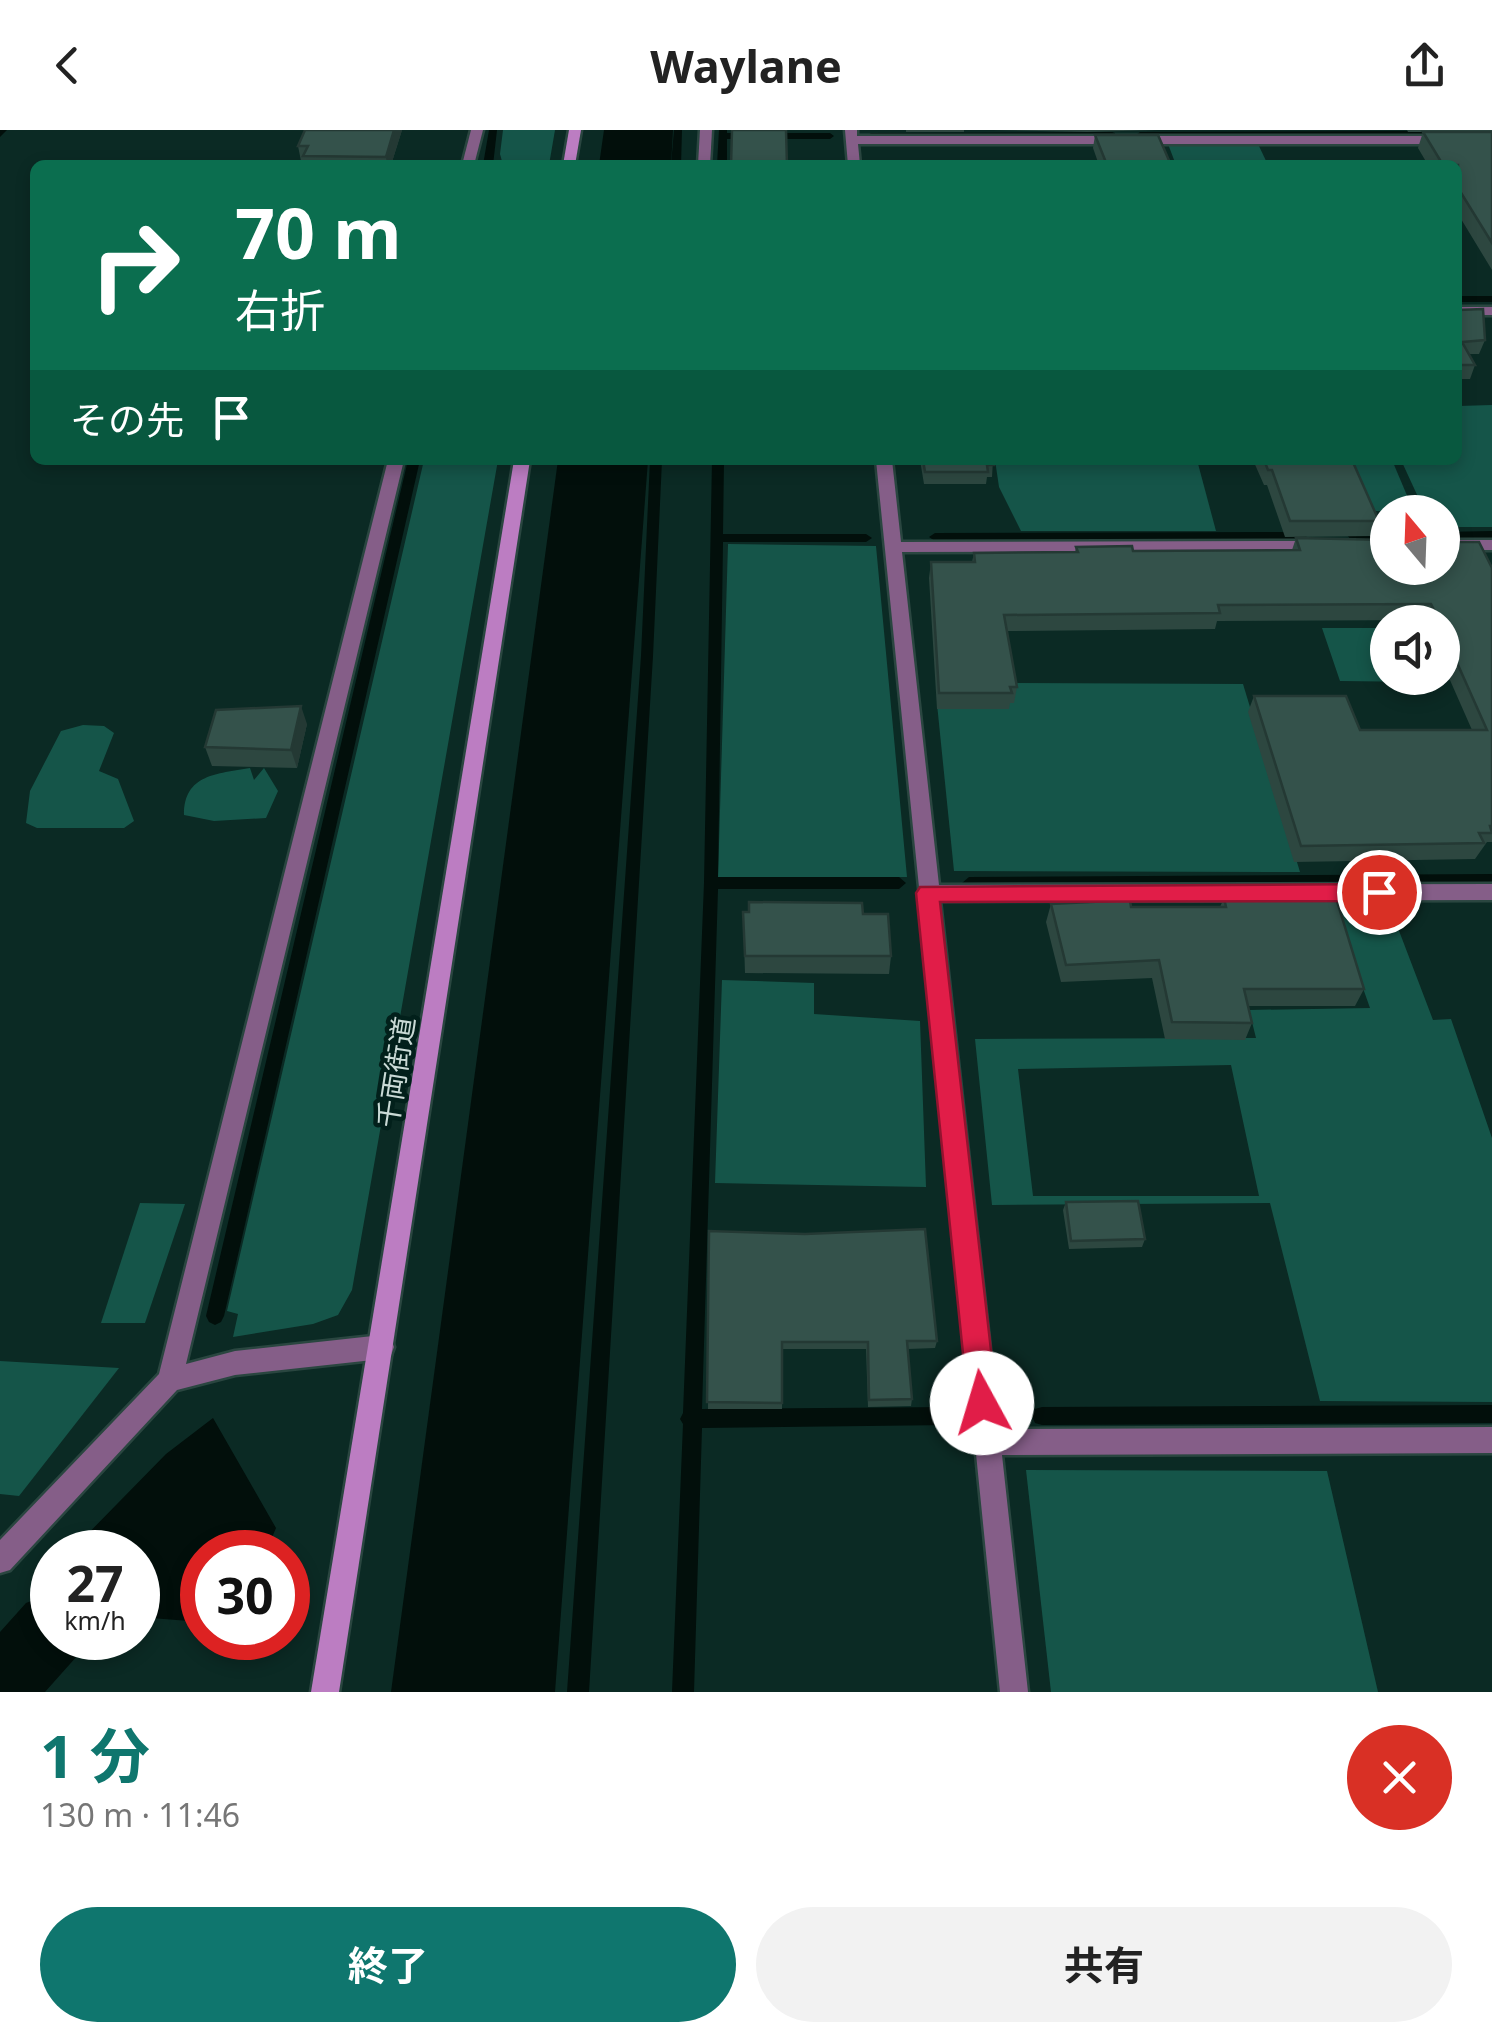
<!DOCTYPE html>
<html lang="ja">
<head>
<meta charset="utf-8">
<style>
	:root { --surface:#fff; --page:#f2f2f2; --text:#222; --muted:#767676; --accent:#0f766e }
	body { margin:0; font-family:"Noto Sans","Noto Sans JP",sans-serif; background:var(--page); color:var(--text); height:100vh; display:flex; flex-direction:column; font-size:38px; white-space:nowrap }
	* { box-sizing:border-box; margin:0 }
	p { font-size:32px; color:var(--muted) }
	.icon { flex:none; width:55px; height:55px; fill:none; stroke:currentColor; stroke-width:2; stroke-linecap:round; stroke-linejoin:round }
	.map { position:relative; height:1562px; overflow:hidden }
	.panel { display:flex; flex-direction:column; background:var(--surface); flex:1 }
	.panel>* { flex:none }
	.top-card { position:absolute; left:30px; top:30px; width:1432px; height:305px; border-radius:15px; box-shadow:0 5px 15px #0003; background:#0b6e4f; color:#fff; overflow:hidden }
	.needle { width:65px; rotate:341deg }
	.buttons { position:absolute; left:1370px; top:365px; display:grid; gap:20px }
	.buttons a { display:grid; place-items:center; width:90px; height:90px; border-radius:50%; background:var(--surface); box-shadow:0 5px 15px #0003; font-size:50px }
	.speed { position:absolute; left:30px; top:1400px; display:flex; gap:20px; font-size:50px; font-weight:700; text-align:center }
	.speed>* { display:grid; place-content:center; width:130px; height:130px; border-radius:50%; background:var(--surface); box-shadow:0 5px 15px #0003; line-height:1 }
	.speed small { font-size:25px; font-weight:400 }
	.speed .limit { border:15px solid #d22; background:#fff; color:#111 }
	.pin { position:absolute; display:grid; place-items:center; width:85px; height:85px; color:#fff; margin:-42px; border:5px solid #fff; border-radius:50%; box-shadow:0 2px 10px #0007 }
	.me { position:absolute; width:110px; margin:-55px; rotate:354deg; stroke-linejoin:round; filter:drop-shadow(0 0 8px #0008) }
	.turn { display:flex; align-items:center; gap:35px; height:210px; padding:0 40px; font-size:45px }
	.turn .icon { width:130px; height:130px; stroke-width:2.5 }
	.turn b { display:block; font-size:70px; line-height:85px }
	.then { display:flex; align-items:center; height:95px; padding:0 40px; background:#0003; gap:20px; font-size:38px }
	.round { display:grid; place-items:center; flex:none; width:105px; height:105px; border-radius:52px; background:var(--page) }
	.headline { display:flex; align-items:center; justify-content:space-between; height:170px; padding:0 40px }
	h1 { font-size:60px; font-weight:700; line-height:75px; color:var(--accent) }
	.action { display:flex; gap:20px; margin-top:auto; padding:20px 40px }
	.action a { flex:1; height:115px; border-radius:60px; background:var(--accent); color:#fff; font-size:40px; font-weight:700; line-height:115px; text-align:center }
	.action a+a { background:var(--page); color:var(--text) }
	header { display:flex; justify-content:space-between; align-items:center; height:130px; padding:0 40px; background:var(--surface); font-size:45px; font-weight:700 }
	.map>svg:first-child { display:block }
	.green { fill:#155549; fill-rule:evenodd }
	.water { fill:#020f0b }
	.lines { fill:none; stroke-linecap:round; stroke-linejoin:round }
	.stream { fill:#020f0b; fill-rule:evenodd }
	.canal { fill:#020f0b; fill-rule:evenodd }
	.lane-casing { stroke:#2a4640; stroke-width:5 }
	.street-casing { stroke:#2a4640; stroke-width:5 }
	.secondary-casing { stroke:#2a4640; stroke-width:5 }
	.lane { fill:#855e88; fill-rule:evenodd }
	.street { fill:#855e88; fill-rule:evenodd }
	.secondary { fill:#bc7dc2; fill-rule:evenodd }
	.wall { fill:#2d4740 }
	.shaded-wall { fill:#243934 }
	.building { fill:#34524b; stroke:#243934; stroke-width:2.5 }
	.route { fill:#e11d48; stroke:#92132f; stroke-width:2.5 }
	.labels { text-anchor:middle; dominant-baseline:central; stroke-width:9; stroke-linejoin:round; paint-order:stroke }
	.street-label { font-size:28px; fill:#cadad6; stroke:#02201b }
</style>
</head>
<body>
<header><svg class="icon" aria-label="back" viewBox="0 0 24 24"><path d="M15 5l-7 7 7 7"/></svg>Waylane<svg class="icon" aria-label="share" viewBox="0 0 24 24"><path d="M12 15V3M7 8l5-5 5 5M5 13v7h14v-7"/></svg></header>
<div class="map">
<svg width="1492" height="1562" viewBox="0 0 1492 1562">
	<rect width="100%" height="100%" fill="#0b2a24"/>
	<!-- green -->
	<g class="green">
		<polygon points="503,0 555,0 549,35 503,35 500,24"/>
		<polygon points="1168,14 1258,14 1268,35 1176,35"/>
		<polygon points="1492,275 1492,397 1443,397 1442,382 1425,382 1401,330 1458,330 1458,276"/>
		<polygon points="424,330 498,330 352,1160 338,1185 313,1194 233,1207 238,1184 227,1181"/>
		<polygon points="995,330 1197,330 1216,401 1021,401 999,357"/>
		<polygon points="1352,330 1392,330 1414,382 1374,381"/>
		<polygon points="728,414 876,416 907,747 718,747"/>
		<polygon points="1322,498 1387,498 1388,548 1424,548 1425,552 1340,551"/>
		<polygon points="1007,553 1243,554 1300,742 954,741 937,574"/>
		<polygon points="83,595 104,596 114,603 99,641 118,649 134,691 124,698 37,698 26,693 30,661 61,601"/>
		<path d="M 250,638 L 254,650 L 264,638 L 278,661 L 266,688 L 214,691 L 184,685 C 184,644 217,644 250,638 Z"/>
		<path d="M 1334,776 L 1384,777 L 1393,785 L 1433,890 L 1451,889 L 1492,1008 L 1492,1272 L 1320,1271 L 1270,1073 L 992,1075 L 975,909 L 1256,908 L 1249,880 L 1370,878 ZM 1231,935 L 1259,1066 L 1033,1066 L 1018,939 Z"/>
		<polygon points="722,850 814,853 814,884 920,891 926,1057 715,1053"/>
		<polygon points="140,1073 185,1074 145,1193 101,1193"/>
		<polygon points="0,1231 119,1238 19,1366 0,1364"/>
		<polygon points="1026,1340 1327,1341 1378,1562 1051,1562"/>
	</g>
	<!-- water -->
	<g class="water">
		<polygon points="604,0 673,0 671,35 599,35"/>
		<polygon points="558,330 648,330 555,1562 391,1562"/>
		<polygon points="213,1288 276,1398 266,1422 202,1422 202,1492 138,1487 138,1422 70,1422 166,1324"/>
	</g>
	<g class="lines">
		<!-- stream -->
		<g class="stream">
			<polygon points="0,0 7,0 0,7"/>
			<polygon points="489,0 497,0 493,35 483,35"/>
			<polygon points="674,0 682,0 681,35 671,35"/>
			<polygon points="719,0 727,0 727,3 830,3 834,6 830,9 727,9 727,35 717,35"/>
			<polygon points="1442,1 1446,4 1445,6 1140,8 1136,5 1140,2"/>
			<polygon points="1112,2 1115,3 1115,7 871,9 867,6 871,3"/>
			<rect x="1458" y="166" width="34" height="6"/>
			<polygon points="408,330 420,330 224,1186 221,1192 215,1195 209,1192 206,1186"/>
			<polygon points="650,330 662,330 653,526 589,1562 567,1562 641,526"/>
			<polygon points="712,330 724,330 723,404 866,404 872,408 866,412 723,412 718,747 899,747 906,753 899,759 718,759 702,1279 950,1277 957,1279 960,1286 957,1293 950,1295 702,1298 694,1562 672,1562 683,1294 680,1289 683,1283 704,753"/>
			<polygon points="1492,401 1492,409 1442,410 1442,402"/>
			<polygon points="1301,402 1307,406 1305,409 935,411 929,407 935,403"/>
			<polygon points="1354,402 1388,402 1388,410 1350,409 1348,406"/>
			<polygon points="1492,744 1492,756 969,759 962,753 969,747"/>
			<polygon points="1492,1275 1492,1293 1042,1295 1035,1293 1032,1286 1035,1279 1042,1277"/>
		</g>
		<!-- canal -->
		<polygon class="canal" points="52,1463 52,1508 85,1508 78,1525 45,1562 0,1562 0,1502 26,1473"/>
		<!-- lane casing -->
		<g class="lane-casing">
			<polygon id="lane" points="700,0 712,0 710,35 698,35"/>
		</g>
		<!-- street casing -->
		<g class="street-casing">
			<g id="street">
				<polygon points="471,0 483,0 474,35 462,35"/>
				<polygon points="845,0 857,0 857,6 1492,6 1492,14 858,14 860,35 848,35"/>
				<rect x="1458" y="177" width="34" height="8"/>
				<polygon points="388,330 404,330 186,1234 235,1221 382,1205 391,1209 394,1217 391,1225 382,1229 235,1245 177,1260 10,1440 0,1443 0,1410 159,1244"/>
				<polygon points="876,330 892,330 901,412 1317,411 1325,416 1317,421 902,422 939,755 1492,754 1492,770 940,771 999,1299 1492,1297 1492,1323 1002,1325 1028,1562 1000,1562"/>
				<rect x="1442" y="410" width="50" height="10"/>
			</g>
		</g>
		<!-- secondary casing -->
		<g class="secondary-casing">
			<g id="secondary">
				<polygon points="569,0 581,0 575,35 563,35"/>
				<polygon points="514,330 530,330 339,1562 311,1562"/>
			</g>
		</g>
		<!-- lane -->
		<use href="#lane" class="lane"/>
		<!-- street -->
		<use href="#street" class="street"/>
		<!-- secondary -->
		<use href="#secondary" class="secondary"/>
	</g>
	<!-- wall -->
	<g class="wall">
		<polygon points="402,0 391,35 305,35 304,31 301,31 298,16"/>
		<rect x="906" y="0" width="58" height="2"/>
		<polygon points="992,0 1158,0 1087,2"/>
		<polygon points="1407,0 1492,0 1492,140 1458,84 1458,35 1428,35 1418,18 1423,2 1408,2"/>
		<polygon points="1095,5 1171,35 1099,35 1093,18"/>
		<polygon points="1458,180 1485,210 1479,224 1469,224 1475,235 1470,249 1458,249"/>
		<polygon points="920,330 993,330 992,347 987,347 986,354 924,354"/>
		<polygon points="1253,330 1352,330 1379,391 1373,406 1285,407 1267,355 1264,355"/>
		<polygon points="1296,408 1492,438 1492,712 1487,712 1475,729 1294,732 1248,582 1254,566 1360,600 1472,600 1442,532 1442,492 1425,492 1424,490 1217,491 1215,499 1007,501 1017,557 1014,573 1010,573 1009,579 937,579 929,448 931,432 972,432 974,423 1075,422 1076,417 1133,421 1292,420"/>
		<polygon points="307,594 297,638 212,636 205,617"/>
		<polygon points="1224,768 1364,859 1355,876 1248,876 1252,893 1245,910 1165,909 1152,848 1061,852 1046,792 1051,774 1131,777 1220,777"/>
		<polygon points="743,782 863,784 891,826 889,844 745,843"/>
		<polygon points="1066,1072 1145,1109 1142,1117 1069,1119 1063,1080"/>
		<polygon points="709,1101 937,1211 935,1218 908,1219 912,1269 911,1276 868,1277 866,1219 782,1219 782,1279 708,1279"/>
	</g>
	<!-- shaded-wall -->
	<g class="shaded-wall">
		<polygon points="394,0 402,0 391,35 387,35 386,27"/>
		<polygon points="301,576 307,594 297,638 291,620"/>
	</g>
	<!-- building -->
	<g class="building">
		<polygon points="305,0 394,0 386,27 303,26 308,16 298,16"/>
		<polygon points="732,0 786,0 787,35 731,35"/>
		<polygon points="1423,2 1492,2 1492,113 1458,58 1458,35 1443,35"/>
		<polygon points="1095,5 1158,5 1171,35 1107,35"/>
		<polygon points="1483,179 1485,210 1462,212 1475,235 1458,235 1458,180"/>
		<polygon points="923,330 993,330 994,335 987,335 988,342 925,342"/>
		<polygon points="1264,330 1352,330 1379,391 1290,391 1272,340 1268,340"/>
		<polygon points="1296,408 1388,410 1388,438 1442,438 1442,412 1479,412 1492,438 1492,696 1490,696 1492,703 1479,703 1484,713 1301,716 1254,566 1346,566 1360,600 1487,600 1442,499 1442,492 1440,492 1431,474 1218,475 1220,483 1004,485 1017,557 1010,557 1012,563 939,563 931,432 975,432 974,423 1078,422 1076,417 1132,416 1133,421 1300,420"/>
		<polygon points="301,576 291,620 205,617 216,580"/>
		<polygon points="1224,768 1336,768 1364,859 1244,859 1252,893 1172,892 1159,830 1066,835 1051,774 1130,770 1131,777 1226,777"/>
		<polygon points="749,772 862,773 863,784 888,784 891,826 745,826 743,782 749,782"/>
		<polygon points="1138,1071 1145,1109 1071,1111 1066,1072"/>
		<polygon points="925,1099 937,1211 907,1211 912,1269 869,1270 868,1212 782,1212 782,1273 707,1272 709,1101 805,1104"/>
	</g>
	<!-- route -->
	<polygon class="route" points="1379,754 1391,762 1379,771 940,772 997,1273 993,1283 982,1287 972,1283 968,1273 916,763 920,757"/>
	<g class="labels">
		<!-- street labels -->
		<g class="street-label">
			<text transform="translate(395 942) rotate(-81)">千両街道</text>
		</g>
	</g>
</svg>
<div class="buttons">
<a><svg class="needle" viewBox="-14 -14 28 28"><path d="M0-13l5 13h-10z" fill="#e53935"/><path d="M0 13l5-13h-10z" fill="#767676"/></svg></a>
<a><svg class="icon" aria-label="sound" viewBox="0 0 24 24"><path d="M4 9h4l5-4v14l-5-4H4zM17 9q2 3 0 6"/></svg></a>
</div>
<div class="speed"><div>27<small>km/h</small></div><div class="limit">30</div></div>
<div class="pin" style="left:1379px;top:762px;background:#d93025"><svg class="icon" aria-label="arrive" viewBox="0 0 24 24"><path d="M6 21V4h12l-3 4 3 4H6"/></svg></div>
<svg class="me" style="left:982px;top:1273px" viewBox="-20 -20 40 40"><circle r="19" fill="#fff"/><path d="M0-13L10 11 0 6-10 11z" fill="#e11d48"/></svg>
<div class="top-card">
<div class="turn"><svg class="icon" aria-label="right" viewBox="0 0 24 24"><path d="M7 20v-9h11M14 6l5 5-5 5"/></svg><div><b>70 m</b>右折</div></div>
<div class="then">その先<svg class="icon" aria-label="arrive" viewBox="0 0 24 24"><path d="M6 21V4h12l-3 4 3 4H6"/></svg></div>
</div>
</div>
<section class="panel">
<div class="headline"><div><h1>1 分</h1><p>130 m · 11:46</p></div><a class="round" style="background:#d93025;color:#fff"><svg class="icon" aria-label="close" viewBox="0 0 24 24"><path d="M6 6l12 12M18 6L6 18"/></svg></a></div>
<div class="action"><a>終了</a><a>共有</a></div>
</section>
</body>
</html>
